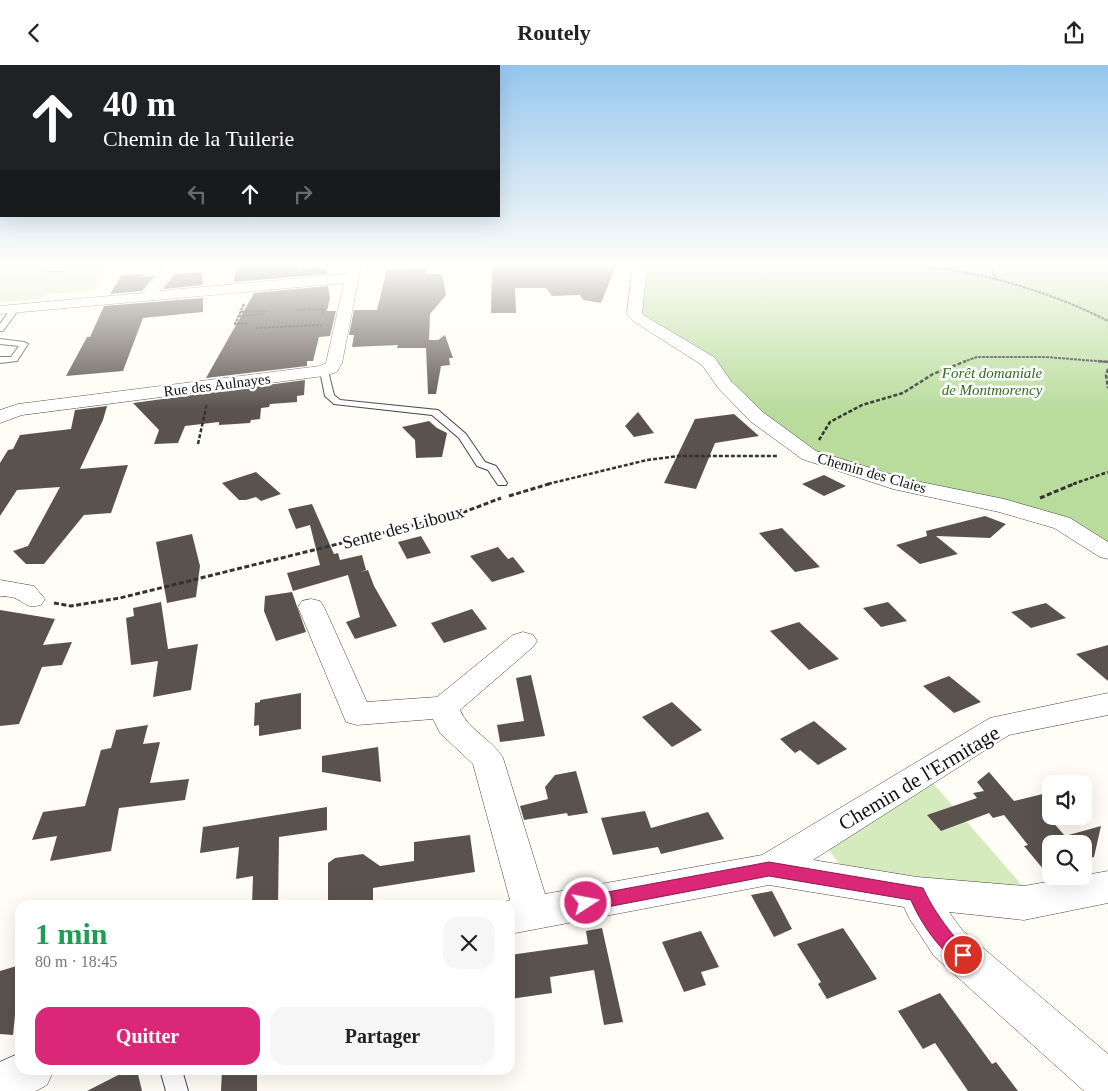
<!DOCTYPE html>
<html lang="fr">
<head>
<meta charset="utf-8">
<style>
	:root { --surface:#fff; --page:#f6f6f6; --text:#222; --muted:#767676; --accent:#db2777 }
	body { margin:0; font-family:"Times New Roman",serif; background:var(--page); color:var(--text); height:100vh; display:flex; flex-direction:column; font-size:19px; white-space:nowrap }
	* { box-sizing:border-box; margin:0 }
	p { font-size:16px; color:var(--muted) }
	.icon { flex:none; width:28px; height:28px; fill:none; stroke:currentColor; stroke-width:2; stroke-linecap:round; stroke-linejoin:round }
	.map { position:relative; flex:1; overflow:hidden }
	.panel { position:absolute; left:15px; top:835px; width:500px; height:175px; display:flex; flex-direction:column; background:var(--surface); border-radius:15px; box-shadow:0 5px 20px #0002 }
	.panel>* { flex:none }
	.hud { position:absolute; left:0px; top:0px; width:500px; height:152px; box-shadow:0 5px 20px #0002; background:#202124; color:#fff; overflow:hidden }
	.fabs { position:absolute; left:1042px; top:710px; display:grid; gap:10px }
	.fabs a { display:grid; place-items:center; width:50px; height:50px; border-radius:10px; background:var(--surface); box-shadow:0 5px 20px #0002; font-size:25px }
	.pin { position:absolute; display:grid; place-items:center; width:42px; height:42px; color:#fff; margin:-21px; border:2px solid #fff; border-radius:50%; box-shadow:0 1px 5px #0007 }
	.me { position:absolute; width:55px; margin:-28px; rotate:79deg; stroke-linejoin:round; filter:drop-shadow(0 0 4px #0008) }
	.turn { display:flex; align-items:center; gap:18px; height:105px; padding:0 20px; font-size:22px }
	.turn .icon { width:65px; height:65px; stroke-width:2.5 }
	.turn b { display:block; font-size:35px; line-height:42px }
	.lanes { display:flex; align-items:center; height:48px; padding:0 20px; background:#0003; justify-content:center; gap:25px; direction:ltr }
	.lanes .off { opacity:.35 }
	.round { display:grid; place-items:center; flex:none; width:52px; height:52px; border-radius:15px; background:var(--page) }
	.headline { display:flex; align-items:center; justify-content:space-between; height:85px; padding:0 20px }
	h1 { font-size:30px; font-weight:700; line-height:38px; color:#1e9e55 }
	.action { display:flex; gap:10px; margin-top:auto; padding:10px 20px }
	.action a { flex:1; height:58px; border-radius:15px; background:var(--accent); color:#fff; font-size:20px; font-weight:700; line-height:58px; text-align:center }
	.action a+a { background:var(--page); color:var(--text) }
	header { display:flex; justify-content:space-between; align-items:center; height:65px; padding:0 20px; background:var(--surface); font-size:22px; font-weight:700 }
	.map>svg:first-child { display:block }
	.green { fill:#d5ebbd }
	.forest { fill:#b9dc9c }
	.building { fill:#5a524d }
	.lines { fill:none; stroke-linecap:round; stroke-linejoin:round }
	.service-casing { stroke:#444; stroke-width:2 }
	.minor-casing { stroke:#444; stroke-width:1 }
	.path-far2 { stroke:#333; stroke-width:2; stroke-dasharray:3 1; stroke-linecap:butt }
	.path-far1 { stroke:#333; stroke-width:2.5; stroke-dasharray:4 2; stroke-linecap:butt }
	.path { stroke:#333; stroke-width:3; stroke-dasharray:5 2.5; stroke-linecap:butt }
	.service { fill:#fff; fill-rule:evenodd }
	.minor { fill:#fff; fill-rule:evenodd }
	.route { fill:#db2777; stroke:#8e194d }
	.labels { text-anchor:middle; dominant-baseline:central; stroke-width:5; stroke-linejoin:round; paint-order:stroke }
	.far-park-label { font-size:15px; font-style:italic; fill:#2f6b1f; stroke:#fff }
	.far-street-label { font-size:15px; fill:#111; stroke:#fff }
	.street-label { font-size:18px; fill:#111; stroke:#fff }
	.near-street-label { font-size:21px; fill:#111; stroke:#fff }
</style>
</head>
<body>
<header><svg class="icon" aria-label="back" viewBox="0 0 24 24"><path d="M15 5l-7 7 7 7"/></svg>Routely<svg class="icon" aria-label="share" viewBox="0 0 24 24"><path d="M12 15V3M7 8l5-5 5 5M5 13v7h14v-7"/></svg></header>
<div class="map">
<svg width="1108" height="1026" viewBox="0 0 1108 1026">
	<rect width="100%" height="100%" fill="#fffdf5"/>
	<!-- green -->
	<g class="green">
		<polygon points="0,201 106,201 95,226 45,229 41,234 0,237"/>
		<polygon points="924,708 1036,836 843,804 826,781"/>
	</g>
	<!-- forest -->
	<polygon class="forest" points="640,201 1108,201 1108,487 1074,463 809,390 710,298 643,257 634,240"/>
	<!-- building -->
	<g class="building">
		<polygon points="298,201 298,204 326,202 327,209 234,217 236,202"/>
		<polygon points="492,201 616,201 601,238 583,235 580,230 552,231 546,223 515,223 516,248 491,248"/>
		<polygon points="427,203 426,209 442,209 446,230 430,249 429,275 438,275 445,270 453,293 449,293 450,300 441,301 436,329 428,329 426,283 397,283 398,280 352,282 354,270 349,270 354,245 377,245 387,204"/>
		<polygon points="202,207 203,220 163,224 175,209"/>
		<polygon points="144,209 142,212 155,211 142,226 110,229 122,210"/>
		<polygon points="328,221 330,233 327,246 336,246 330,271 319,272 313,296 307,296 307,301 206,313 254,228"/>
		<polygon points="203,233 203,247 143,253 123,306 66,311 87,272 90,272 104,241"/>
		<polygon points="305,315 304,330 297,331 297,337 270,339 269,342 261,343 260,354 251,355 250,358 219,360 219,357 185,361 178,378 154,379 159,365 133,338"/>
		<polygon points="107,341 103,355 80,404 128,400 111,448 84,450 44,499 26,499 13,486 28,481 60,422 17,425 0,451 0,398 8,385 13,384 20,370 71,364 75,345"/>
		<polygon points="638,347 654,368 634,372 625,361"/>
		<polygon points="734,349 759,371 715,378 696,424 664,418 695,354"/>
		<polygon points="429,356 437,363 447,368 442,392 416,393 415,375 402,362"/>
		<polygon points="256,407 281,429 261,436 256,432 246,435 239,435 222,418"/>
		<polygon points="824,410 846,421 824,431 802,419"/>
		<polygon points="312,439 334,489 338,488 340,495 362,490 366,505 360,507 368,505 374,521 397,561 355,574 346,557 360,552 348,510 293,526 287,508 320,500 310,460 296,464 288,444"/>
		<polygon points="985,451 1006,459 990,473 936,471 958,489 920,499 896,480 927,471 926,466"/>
		<polygon points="782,463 820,502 795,507 759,468"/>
		<polygon points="192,469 200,501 196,532 167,538 156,477"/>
		<polygon points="421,471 431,488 407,494 398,477"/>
		<polygon points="498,482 508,494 513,492 525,507 492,517 470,491"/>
		<polygon points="292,527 306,567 276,576 264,546 265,531"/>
		<polygon points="161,537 168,584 198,579 191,625 153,632 158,596 131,600 126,553 134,551 133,543"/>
		<polygon points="888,537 907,556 881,562 863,543"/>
		<polygon points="1046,538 1066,553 1031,563 1011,547"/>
		<polygon points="472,544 487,564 444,578 431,558"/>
		<polygon points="0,545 55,554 43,580 72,577 62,600 42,602 19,659 0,661"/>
		<polygon points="799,557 839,594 809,605 770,566"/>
		<polygon points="1108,580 1108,616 1076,589"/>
		<polygon points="531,610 545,671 500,677 497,660 524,656 516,613"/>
		<polygon points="949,611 981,637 954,648 923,621"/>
		<polygon points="301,628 301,664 259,671 259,660 254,661 255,638 260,637 260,635"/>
		<polygon points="672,637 702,665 672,682 642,652"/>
		<polygon points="814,656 847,684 818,700 800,685 795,688 780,674"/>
		<polygon points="148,660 143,679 160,677 150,718 189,714 185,735 119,743 111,786 50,796 57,771 32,775 43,747 85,741 101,685 111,683 116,665"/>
		<polygon points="378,682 381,717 322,707 322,691"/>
		<polygon points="576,706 588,748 568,751 567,748 524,755 520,741 548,734 545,722 555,710"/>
		<polygon points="989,707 1014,736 1051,727 1051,755 1065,771 1101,761 1094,792 1084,794 1084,779 1051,779 1051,803 1044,805 1024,781 1028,780 1004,750 993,753 989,748 941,766 927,750 977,733 973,728 984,726 977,717"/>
		<polygon points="327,742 327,765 279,772 278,840 252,840 253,811 236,814 239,782 200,788 203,762"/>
		<polygon points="645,746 651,763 708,747 724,774 661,789 658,782 613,790 601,753"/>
		<polygon points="470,770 475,807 373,823 373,838 328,840 328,798 335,793 363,789 380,801 414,796 414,777"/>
		<polygon points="772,826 792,864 774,872 751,830"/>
		<polygon points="602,863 623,957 604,960 594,905 550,912 552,928 510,934 510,890 588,879 586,866"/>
		<polygon points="843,863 877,914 827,934 818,919 821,917 797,879"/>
		<polygon points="701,866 719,902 701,907 706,920 684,927 662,877"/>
		<polygon points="20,900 13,970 0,969 0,906"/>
		<polygon points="940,928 992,999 996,997 1018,1026 968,1026 935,978 923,984 898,946"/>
		<polygon points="128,1005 137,1005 142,1026 87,1026"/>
		<polygon points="222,1005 257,1005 257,1026 221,1026"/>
	</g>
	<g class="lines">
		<!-- service casing -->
		<g class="service-casing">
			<g id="service">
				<path d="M 37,201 L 66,201 L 69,203 C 60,208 45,207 37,201 Z"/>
				<polygon points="12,242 19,244 3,266 0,266 0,259"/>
				<polygon points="0,274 24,277 28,279 17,296 0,298 0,292 11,292 19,281 0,279"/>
				<polygon points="324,303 328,306 334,330 340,335 438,345 466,369 485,397 496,401 507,418 506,420 498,420 488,405 477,401 459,373 432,350 334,339 325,331 320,306"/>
				<polygon points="160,1005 182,1005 188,1026 166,1026"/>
			</g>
		</g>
		<!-- minor casing -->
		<g class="minor-casing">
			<g id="minor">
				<polygon points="165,201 179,201 159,226 346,209 347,201 361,201 342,298 337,307 324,311 22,350 0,358 0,345 18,339 320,301 326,298 344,218 0,249 0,241 143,228"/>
				<polygon points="633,201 647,201 642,248 643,250 714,292 731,316 764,348 816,386 906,414 1004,434 1070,453 1108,477 1108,494 1100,492 1054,463 999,447 893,424 802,394 750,356 719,324 702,300 633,256 627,248"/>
				<path d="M 0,515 L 34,521 L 45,534 L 41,540 C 27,543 28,540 17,534 C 13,531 5,532 0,531 Z"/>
				<path d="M 311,534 L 320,536 L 324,542 L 367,637 L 437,632 L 513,570 L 523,567 L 533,570 L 537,576 L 533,582 L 460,645 C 468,665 492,674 503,693 L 545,829 L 762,790 L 990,653 L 1108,628 L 1108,650 L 1009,670 L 813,795 L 917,812 L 1024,821 L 1108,806 L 1108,838 L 1024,855 L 949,847 L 962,865 L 1108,989 L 1108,1026 L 1084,1026 L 934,891 L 909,853 L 904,842 L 769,820 L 510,869 L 510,840 L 497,840 L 510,835 L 473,699 L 440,668 L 433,654 L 357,660 L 346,657 L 298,542 L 302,536 Z"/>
				<polygon points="20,988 20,1005 54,1005 47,1020 36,1026 0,1026 0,997"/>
			</g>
		</g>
		<!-- path-far2 -->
		<g class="path-far2">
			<path d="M 917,201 C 978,205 1054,228 1108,256"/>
			<polyline points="991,201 996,215"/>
			<polyline points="1105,201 1108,202"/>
			<polyline points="950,202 974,201"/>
			<polyline points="244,239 235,259 247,258"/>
			<polyline points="296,245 323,244 323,250"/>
			<polyline points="238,251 264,249 266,246 240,247"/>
			<polyline points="256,263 322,260"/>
			<polyline points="963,297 977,292 1046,292 1108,297"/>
		</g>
		<!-- path-far1 -->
		<g class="path-far1">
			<polyline points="1098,296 1108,297"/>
			<polyline points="1108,304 1106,310 1108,323"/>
			<polyline points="819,375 830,357 862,340 903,328 933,309 966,296"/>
			<polyline points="198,379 207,338"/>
			<polyline points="548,419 647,395 678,391 778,391"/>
			<polyline points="1073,419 1108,407"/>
		</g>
		<!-- path -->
		<g class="path">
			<polyline points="509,431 552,418"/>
			<polyline points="1040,433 1076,418"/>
			<polyline points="54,538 71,541 120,533 459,449 501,433"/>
		</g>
		<!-- service -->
		<use href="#service" class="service"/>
		<!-- minor -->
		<use href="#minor" class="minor"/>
	</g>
	<!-- sky -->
	<linearGradient id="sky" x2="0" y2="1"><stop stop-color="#95c6ee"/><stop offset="0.58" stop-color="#fffefa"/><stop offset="1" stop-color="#fffefa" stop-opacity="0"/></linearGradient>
	<rect width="1108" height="345" fill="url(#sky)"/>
	<!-- route -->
	<path class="route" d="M 769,797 L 923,823 C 931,840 941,855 953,870 C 959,877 968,881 972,890 L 969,896 L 963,899 C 942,891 919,855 911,835 L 769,811 L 586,846 L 580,844 L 578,838 L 580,833 L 586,831 Z"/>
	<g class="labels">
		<!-- far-park labels -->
		<g class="far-park-label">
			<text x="992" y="308">Forêt domaniale<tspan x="992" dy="17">de Montmorency</tspan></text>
		</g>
		<!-- far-street labels -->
		<g class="far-street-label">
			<text transform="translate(217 320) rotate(-7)">Rue des Aulnayes</text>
			<text transform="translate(872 408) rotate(16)">Chemin des Claies</text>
		</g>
		<!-- street labels -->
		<g class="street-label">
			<text transform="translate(403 462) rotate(-15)">Sente des Liboux</text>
		</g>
		<!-- near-street labels -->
		<g class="near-street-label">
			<text transform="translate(919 713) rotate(-31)">Chemin de l'Ermitage</text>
		</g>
	</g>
</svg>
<div class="fabs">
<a><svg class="icon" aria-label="sound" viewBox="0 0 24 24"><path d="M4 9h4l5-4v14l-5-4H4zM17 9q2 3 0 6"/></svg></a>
<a><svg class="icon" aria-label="search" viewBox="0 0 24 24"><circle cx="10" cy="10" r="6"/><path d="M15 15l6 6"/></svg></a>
</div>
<div class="pin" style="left:963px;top:890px;background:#d93025"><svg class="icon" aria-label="arrive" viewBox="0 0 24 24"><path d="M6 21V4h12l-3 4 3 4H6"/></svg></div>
<svg class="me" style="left:586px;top:838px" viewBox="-20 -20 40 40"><circle r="17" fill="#db2777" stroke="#fff" stroke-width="3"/><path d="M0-11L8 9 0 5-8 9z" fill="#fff"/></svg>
<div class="hud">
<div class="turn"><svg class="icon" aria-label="ahead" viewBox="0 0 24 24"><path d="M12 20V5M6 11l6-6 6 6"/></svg><div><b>40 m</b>Chemin de la Tuilerie</div></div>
<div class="lanes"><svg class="icon off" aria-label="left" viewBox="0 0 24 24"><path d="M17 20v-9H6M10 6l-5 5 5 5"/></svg><svg class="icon" aria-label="ahead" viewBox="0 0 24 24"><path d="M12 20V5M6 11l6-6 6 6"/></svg><svg class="icon off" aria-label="right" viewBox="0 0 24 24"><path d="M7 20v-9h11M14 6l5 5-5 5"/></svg></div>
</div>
<section class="panel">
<div class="headline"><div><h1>1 min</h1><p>80 m · 18:45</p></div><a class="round"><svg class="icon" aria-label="close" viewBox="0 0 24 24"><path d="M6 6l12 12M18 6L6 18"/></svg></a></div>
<div class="action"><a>Quitter</a><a>Partager</a></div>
</section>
</div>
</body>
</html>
